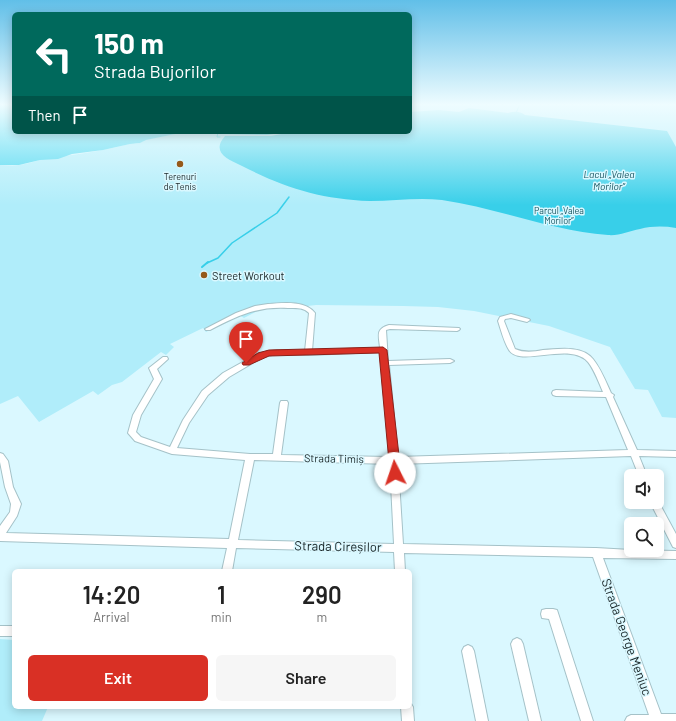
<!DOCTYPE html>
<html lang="en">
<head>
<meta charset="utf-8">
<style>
	:root { --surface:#fff; --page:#f6f6f6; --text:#222; --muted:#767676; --accent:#d93025 }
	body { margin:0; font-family:Barlow,sans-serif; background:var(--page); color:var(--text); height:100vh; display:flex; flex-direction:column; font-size:15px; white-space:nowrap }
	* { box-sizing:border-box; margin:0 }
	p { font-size:13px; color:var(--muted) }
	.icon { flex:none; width:22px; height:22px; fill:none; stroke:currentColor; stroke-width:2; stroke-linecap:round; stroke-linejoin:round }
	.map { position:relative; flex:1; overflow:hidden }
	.details { position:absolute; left:12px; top:569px; width:400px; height:140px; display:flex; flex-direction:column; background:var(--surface); border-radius:6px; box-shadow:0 2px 10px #0003 }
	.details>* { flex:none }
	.guide { position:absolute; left:12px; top:12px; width:400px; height:122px; border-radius:6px; box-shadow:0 2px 10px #0003; background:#00695c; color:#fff; overflow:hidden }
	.tools { position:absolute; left:624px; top:469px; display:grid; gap:8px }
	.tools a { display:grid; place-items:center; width:40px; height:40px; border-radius:6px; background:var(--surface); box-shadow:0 2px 10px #0003; font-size:20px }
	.pin { position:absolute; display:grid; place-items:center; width:34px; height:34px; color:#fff; margin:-41px -17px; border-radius:50% 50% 50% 0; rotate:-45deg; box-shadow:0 0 4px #0007 }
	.pin .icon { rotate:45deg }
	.me { position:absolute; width:44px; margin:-22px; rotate:356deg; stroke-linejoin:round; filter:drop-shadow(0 0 3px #0008) }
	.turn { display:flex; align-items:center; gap:14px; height:84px; padding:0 16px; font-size:18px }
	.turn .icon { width:52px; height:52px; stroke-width:2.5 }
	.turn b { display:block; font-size:28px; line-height:34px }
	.then { display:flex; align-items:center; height:38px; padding:0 16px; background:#0003; gap:8px; font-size:15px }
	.eta { display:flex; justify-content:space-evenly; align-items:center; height:68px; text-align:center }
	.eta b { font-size:24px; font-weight:600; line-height:28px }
	.primary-button { display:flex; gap:8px; margin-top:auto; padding:8px 16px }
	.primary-button a { flex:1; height:46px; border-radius:6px; background:var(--accent); color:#fff; font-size:16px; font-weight:600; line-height:46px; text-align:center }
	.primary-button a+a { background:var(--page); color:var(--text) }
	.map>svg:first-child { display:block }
	.green { fill:#b0edfa }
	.forest { fill:#41d5ef }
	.water { fill:#38cfe9 }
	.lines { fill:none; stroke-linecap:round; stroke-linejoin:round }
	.stream-far2 { stroke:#38cfe9; stroke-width:1 }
	.stream-far1 { stroke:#38cfe9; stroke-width:1.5 }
	.stream { stroke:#38cfe9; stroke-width:2 }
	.minor-casing { stroke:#a5c2c8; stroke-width:2 }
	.minor { fill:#fff; fill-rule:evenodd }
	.route { fill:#d93025; stroke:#8d1f18 }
	.poi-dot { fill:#95591a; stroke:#daf8ff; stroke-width:1.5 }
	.labels { text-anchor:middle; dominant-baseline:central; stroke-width:3; stroke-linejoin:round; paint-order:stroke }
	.far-poi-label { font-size:9px; fill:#192527; stroke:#daf8ff }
	.far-park-label { font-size:9px; fill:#14515c; stroke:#daf8ff }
	.far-water-label { font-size:10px; font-style:italic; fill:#13515c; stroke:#daf8ff }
	.poi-label { font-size:11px; fill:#192527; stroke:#daf8ff; text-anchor:start }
	.street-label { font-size:11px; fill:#192527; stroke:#daf8ff }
	.near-street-label { font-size:13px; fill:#192527; stroke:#daf8ff }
</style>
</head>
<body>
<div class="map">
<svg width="676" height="721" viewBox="0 0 676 721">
	<rect width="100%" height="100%" fill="#daf8ff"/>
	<!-- green -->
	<g class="green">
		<path d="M 410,104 L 676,104 L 676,418 L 662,417 L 648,390 L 635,389 L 610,347 L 549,326 L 474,311 L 438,307 L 403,306 L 316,305 L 290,308 L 263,308 L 244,318 L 239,315 L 206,332 L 203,328 L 170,344 L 174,347 L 166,355 L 161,352 L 122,382 L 112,385 L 98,395 L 93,391 L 39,422 L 18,396 L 0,404 L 0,165 C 6,165 12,166 19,165 C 27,164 35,161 43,159 C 70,155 98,152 125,145 C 132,143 140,145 145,140 L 185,132 L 410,132 Z"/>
		<polygon points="0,639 14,640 14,707 48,707 42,721 0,721"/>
	</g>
	<!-- forest -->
	<polygon class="forest" points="0,104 14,104 14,132 185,132 146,140 140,143 130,144 103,150 72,154 58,159 40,160 19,165 0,165"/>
	<!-- water -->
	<g class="water">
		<path d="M 469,108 L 508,113 C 514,111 520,111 525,115 L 667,131 L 676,147 L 676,228 C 664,226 652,226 640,229 C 629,231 619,236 608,235 C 551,231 498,208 442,200 C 418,197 394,201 370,201 C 320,199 285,188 240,165 C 227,159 211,152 225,136 L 271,136 L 291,132 L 410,132 L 410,112 L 439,110 L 459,112 Z"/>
		<polygon points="228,132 287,132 267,135 226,134"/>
	</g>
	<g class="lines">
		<!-- stream-far2 -->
		<g class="stream-far2">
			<polyline points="516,113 520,104"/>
			<polyline points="218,132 217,137 220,137"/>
		</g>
		<!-- stream-far1 -->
		<polyline class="stream-far1" points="207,263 218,258 232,243 277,213 289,197"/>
		<!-- stream -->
		<polyline class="stream" points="202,267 208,262"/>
		<!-- minor casing -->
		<g class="minor-casing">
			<g id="minor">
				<path d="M 268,304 C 283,303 305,300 315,313 L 312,351 L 380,348 C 379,336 375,329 389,325 L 459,328 L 460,329 L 459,330 L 457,331 L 390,329 L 386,330 L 388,361 L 450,359 L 454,361 L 450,363 L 389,365 L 398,457 L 628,450 L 606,397 L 556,396 L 553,395 L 552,393 L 553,391 L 556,390 L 603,392 C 599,383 594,369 588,362 C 570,341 520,368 509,350 C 504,342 501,330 498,321 L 500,317 L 511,314 L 529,319 L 530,320 L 527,322 L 511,318 L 505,319 L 504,321 L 515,349 C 524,353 533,352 543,350 C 558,349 582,345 593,359 C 601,369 606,382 611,393 L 614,395 L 613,397 L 637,450 L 676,451 L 676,457 L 639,456 L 647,476 L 639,476 L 631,456 L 398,464 L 403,544 L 594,548 L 596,548 L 631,550 L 676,551 L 676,559 L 603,558 L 661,714 L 676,714 L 676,721 L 625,721 L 627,717 L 631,715 L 649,715 L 593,557 L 404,553 L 405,571 L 395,571 L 394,552 L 236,548 L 232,571 L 222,571 L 227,548 L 0,541 L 0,526 L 10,512 L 11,504 L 5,487 L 0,462 L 0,453 L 3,454 L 8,461 L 13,487 L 21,504 L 17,516 L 6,533 L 229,539 L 245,460 L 172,454 L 135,441 L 128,433 L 133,415 L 154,379 L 149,368 L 163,357 L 167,357 L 168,359 L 157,369 L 162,379 L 141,415 L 136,432 L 141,437 L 170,447 L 183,420 L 202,391 L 223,373 L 259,353 L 277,350 L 305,351 L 309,313 C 303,307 296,308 288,308 C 257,306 237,316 210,330 L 206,330 L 205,329 L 236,313 L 255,306 ZM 380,352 L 390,457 L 281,455 L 288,403 L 287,401 L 281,401 L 280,403 L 273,454 L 250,454 L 177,448 L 189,423 L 208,395 L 229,377 L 263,357 L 277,354 L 308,355 ZM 254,460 L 390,464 L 394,544 L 238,540 Z"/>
				<polygon points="657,499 676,534 676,548 673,547 650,502 657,502"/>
				<polygon points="546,609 553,609 557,610 593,721 581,721 549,619 542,618 541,614 542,610"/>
				<rect x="0" y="626" width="14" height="10"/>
				<polygon points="517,638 521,640 523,644 541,721 529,721 511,644 513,640"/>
				<polygon points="468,645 472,647 474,651 488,721 476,721 462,651 464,647"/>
				<polygon points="410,702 413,707 414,721 402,721 401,707 410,707"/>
			</g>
		</g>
		<!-- minor -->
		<use href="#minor" class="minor"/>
	</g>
	<!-- sky -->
	<linearGradient id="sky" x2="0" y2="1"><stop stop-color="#61bfe8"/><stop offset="0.51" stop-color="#eefcff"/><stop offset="1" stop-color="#eefcff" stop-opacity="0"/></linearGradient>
	<rect width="676" height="205" fill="url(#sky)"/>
	<!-- route -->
	<polygon class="route" points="383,347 387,350 401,473 399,476 395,478 391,476 390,473 379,353 269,356 249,365 243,365 242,363 258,353 269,350"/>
	<!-- markers -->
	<g class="poi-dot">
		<circle cx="180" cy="164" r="4"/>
		<circle cx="204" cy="275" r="4"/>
	</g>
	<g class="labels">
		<!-- far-poi labels -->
		<g class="far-poi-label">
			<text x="180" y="176">Terenuri<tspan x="180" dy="10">de Tenis</tspan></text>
		</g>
		<!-- far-park labels -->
		<g class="far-park-label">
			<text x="559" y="210">Parcul „Valea<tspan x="559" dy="10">Morilor”</tspan></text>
		</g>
		<!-- far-water labels -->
		<g class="far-water-label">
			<text x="609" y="174">Lacul „Valea<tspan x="609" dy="12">Morilor”</tspan></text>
		</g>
		<!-- poi labels -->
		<g class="poi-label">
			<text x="212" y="275">Street Workout</text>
		</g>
		<!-- street labels -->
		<g class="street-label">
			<text transform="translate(334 458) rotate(1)">Strada Timiș</text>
		</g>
		<!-- near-street labels -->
		<g class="near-street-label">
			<text transform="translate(338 546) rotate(1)">Strada Cireșilor</text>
			<text transform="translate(627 637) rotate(70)">Strada George Meniuc</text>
		</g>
	</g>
</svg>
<div class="tools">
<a><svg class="icon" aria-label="sound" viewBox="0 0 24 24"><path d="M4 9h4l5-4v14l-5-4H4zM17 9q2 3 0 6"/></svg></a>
<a><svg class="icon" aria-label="search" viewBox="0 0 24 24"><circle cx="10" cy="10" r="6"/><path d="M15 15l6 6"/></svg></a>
</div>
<div class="pin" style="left:246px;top:363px;background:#d93025"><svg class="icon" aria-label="arrive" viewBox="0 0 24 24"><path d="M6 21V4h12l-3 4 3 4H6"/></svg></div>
<svg class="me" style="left:395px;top:473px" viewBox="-20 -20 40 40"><circle r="19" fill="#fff"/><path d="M0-13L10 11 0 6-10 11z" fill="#d93025"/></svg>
<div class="guide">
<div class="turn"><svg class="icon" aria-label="left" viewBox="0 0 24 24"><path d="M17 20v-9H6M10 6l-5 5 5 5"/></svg><div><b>150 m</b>Strada Bujorilor</div></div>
<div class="then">Then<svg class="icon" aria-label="arrive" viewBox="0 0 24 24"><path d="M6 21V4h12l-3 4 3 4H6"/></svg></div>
</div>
<section class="details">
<div class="eta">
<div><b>14:20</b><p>Arrival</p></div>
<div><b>1</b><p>min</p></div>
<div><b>290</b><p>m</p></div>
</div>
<div class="primary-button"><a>Exit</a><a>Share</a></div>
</section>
</div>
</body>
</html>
